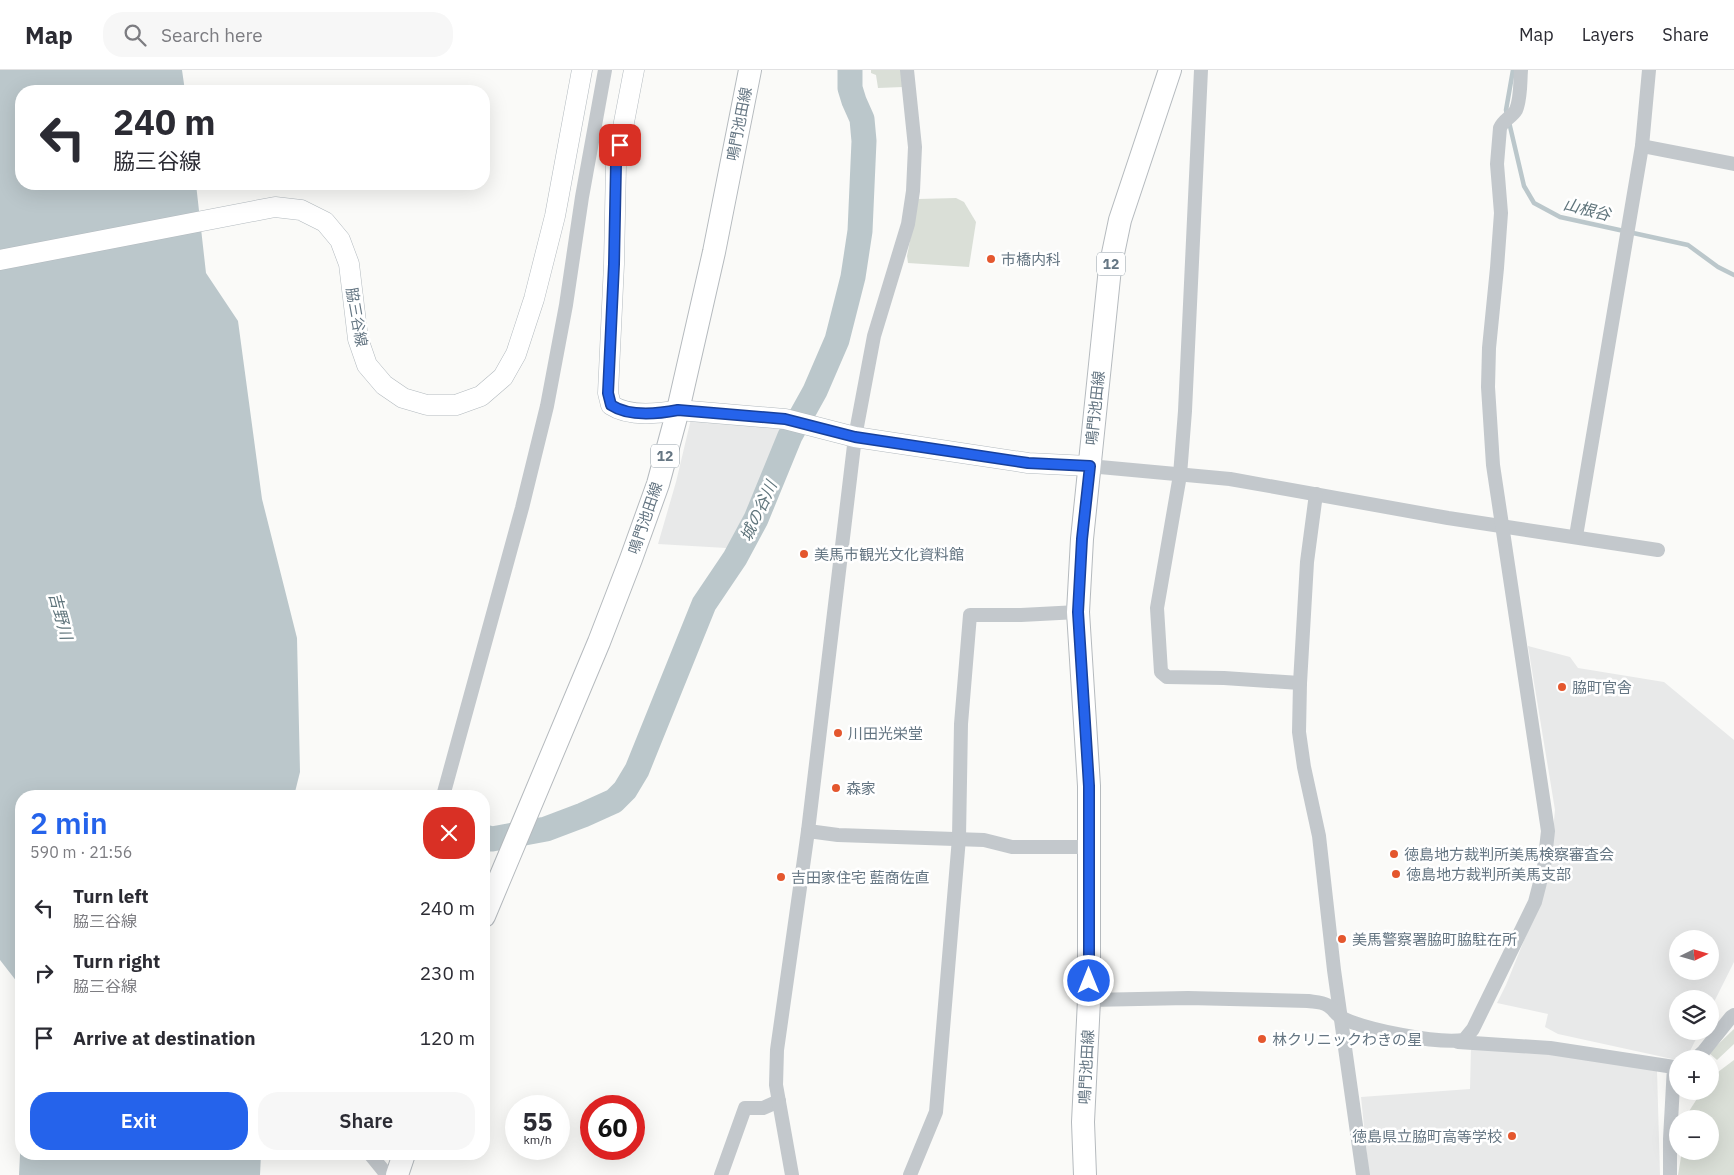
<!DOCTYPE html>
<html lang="en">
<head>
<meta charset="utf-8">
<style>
	:root { --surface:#fff; --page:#f7f7f7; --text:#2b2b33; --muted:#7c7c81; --line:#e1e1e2; --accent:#2563eb }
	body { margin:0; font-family:"IBM Plex Sans","Noto Sans JP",sans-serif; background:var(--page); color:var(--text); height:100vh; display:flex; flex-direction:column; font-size:19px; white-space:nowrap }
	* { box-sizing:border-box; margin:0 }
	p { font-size:16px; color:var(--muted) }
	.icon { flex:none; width:28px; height:28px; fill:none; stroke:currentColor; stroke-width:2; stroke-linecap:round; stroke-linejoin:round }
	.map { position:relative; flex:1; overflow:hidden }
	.details { position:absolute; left:15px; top:720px; width:475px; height:370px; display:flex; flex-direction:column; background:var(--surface); border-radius:20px; box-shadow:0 5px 20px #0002 }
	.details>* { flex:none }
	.hud { position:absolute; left:15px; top:15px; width:475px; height:105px; border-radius:20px; box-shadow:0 5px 20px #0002; background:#fff; color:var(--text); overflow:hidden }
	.needle { width:32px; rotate:85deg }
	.controls { position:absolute; left:1669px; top:860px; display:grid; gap:10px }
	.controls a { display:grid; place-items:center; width:50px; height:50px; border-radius:50%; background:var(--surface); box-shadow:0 5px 20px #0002; font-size:25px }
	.speed { position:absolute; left:505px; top:1025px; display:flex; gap:10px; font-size:25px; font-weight:700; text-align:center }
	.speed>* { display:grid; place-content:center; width:65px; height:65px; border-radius:50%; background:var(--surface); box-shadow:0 5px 20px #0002; line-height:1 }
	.speed small { font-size:12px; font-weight:400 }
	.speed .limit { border:8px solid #d22; background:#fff; color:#111 }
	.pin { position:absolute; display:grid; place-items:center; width:42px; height:42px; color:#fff; margin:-21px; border-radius:10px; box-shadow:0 2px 8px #0006 }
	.me { position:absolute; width:55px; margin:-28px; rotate:0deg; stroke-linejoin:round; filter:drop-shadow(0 0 4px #0008) }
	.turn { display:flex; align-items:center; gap:18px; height:105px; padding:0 15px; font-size:22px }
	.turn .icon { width:65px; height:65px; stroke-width:2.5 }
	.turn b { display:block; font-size:35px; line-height:42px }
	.round { display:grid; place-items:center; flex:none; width:52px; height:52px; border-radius:20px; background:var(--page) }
	.headline { display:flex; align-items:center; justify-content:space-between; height:85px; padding:0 15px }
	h1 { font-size:30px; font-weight:600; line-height:38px; color:var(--accent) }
	.cta { display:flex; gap:10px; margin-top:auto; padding:10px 15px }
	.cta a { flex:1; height:58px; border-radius:20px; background:var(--accent); color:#fff; font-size:20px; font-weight:600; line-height:58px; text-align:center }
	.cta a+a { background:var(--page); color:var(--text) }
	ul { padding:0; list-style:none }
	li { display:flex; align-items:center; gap:15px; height:65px; padding:0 15px }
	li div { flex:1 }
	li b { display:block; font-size:19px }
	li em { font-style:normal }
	header { display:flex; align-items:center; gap:30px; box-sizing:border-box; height:70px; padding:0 25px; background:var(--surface); border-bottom:1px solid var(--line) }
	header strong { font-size:24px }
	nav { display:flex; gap:28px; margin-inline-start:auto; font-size:18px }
	.search { width:350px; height:45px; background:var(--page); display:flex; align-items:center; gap:12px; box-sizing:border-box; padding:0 18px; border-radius:20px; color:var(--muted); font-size:19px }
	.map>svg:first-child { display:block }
	.built { fill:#e8e9e9; fill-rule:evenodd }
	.green { fill:#dadfd7 }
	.water { fill:#bbc7cb }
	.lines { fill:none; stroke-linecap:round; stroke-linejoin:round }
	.stream { stroke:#bbc7cb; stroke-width:4.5 }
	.river { stroke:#bbc7cb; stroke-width:25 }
	.secondary-casing { stroke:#b3babf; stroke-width:21 }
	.primary-casing { stroke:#b5babe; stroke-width:24 }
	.minor { stroke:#c3c8cc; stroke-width:14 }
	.secondary { stroke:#fff; stroke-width:20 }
	.primary { stroke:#fff; stroke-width:22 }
	.route-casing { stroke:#184099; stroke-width:12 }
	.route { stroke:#2563eb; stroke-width:9 }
	.poi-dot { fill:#e4572e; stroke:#fff; stroke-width:2 }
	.labels { text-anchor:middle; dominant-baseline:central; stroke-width:5; stroke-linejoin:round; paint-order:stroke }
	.shield { fill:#fff; stroke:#939fa8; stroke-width:1 }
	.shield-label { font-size:14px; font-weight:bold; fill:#657683 }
	.street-label { font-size:15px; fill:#657683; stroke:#fff }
	.poi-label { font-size:15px; fill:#657683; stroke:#fff; text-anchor:start }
	.water-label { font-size:16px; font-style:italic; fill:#60757c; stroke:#fff }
</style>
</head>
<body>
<header>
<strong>Map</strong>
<div class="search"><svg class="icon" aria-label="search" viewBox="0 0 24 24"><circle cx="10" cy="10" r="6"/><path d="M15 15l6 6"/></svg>Search here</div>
<nav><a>Map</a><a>Layers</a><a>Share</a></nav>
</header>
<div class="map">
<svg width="1734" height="1105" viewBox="0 0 1734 1105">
	<rect width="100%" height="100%" fill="#fafaf8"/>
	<!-- built -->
	<g class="built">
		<polygon points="691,349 782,353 761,411 729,477 726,478 658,474 676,412"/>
		<path d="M 1528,576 L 1570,587 L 1578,598 L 1664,612 L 1734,670 L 1734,892 L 1710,940 L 1710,929 L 1678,929 L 1678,961 L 1700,961 L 1686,989 L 1677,990 L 1558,964 L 1545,957 L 1548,944 L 1497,933 L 1506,915 L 1548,811 L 1555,740 ZM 1678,869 L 1710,869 L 1710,901 L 1678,901 Z"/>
		<polygon points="1471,978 1546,982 1657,1000 1660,1105 1369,1105 1361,1027 1470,1019"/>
	</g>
	<!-- green -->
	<g class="green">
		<polygon points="871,0 902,0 903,17 878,18 876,5 871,3"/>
		<polygon points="956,128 964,132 976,152 969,197 908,193 907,186 918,129"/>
		<polygon points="1734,959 1734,974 1717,990 1709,983"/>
		<polygon points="1734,990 1734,1105 1678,1105 1682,1081 1710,1081 1710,1049 1684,1049 1702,1021 1710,1021 1710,1008"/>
	</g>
	<!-- water -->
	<g class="water">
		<polygon points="0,0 182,0 185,21 21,21 21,114 196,114 206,203 238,251 262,429 297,568 300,702 294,726 21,726 21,917 0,890"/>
		<polygon points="21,1064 21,1084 261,1084 260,1105 19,1105"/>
	</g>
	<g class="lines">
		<!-- stream -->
		<g class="stream">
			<polyline points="1507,45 1506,40 1513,0"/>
			<polyline points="1509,52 1524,116 1534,133 1560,147 1688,175 1718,197 1734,205"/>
		</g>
		<!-- river -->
		<polyline class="river" points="484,767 492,769 546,759 583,745 614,731 625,720 637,700 704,534 735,488 756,449 790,366 815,321 837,270 853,207 860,161 864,71 862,49 854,31 850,18 850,0"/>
		<!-- secondary casing -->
		<g class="secondary-casing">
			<g id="secondary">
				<path d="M 634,0 L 616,94 L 614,194 L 608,323 L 611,335 C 629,347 657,344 678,340 L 785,349 L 855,367 L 1028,393 L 1089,396"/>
				<polyline points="0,190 275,137 301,140 325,152 340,170 349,194 358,269 367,295 384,315 403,328 427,335 456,335 481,326 503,307 516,284 534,229 555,146 582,0"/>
			</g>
		</g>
		<!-- primary casing -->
		<g class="primary-casing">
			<g id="primary">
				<polyline points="484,846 599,572 631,489 658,414 678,340 714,182 750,0"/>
				<polyline points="397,1105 404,1084"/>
				<polyline points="1085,1105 1083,1052 1089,930 1089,716 1078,542 1082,469 1110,198 1120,150 1170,0"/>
			</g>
		</g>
		<!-- minor -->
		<g class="minor">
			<polyline points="1201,0 1185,341 1180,405 1157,538 1161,602 1167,607 1224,608 1300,613"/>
			<polyline points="1642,76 1734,94"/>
			<polyline points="1089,396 1230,409 1448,448 1658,480"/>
			<polyline points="1316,424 1307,492 1300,613 1299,662 1304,697 1319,766 1334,900 1363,1105"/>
			<polyline points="1576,466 1642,76 1649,0"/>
			<polyline points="443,726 522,438 547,336 566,235 582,127 605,0"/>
			<polyline points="808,761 838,765 984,770 1012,777 1089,777"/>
			<path d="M 1089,930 L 1188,928 L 1308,931 C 1314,932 1322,932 1327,935 C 1333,938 1336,945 1342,948 C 1367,960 1436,974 1464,970 L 1473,959 L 1535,832 L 1544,797 L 1548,761 L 1493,395 L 1488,317 L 1489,278 L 1497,198 L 1501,143 L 1497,94 L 1500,58 C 1503,50 1512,47 1516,40 C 1521,28 1520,13 1521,0"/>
			<polyline points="1458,972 1550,978 1674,997 1670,1069 1670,1105"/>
			<polyline points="1695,989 1703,982 1731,947 1734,945"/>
			<polyline points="370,1084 387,1105"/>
			<polyline points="721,1105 745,1038 763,1038 779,1031"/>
			<polyline points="792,1105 776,1015 777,980 808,761 855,367 874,266 908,154 913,121 915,77 907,0"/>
			<polyline points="910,1105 936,1042 959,768 961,654 970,545 1021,545 1078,542"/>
		</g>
		<!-- secondary -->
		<use href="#secondary" class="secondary"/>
		<!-- primary -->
		<use href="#primary" class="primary"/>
	</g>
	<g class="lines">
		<!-- route casing -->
		<g class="route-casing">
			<path id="route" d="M 620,75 L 616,94 L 614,194 L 608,323 L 611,335 C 629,347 657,344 678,340 L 785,349 L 855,367 L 1028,393 L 1090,396 L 1082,469 L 1078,542 L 1089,716 L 1089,911"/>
		</g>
		<!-- route -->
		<use href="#route" class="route"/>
	</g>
	<!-- markers -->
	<g class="poi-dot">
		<circle cx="991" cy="189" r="5"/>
		<circle cx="804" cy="484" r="5"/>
		<circle cx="1562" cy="617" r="5"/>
		<circle cx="838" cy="663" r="5"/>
		<circle cx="836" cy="718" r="5"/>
		<circle cx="1394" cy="784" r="5"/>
		<circle cx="1396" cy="804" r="5"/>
		<circle cx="781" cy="807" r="5"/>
		<circle cx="1342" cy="869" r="5"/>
		<circle cx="1262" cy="969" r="5"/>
		<circle cx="1512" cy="1066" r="5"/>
	</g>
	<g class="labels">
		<!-- shield labels -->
		<g class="shield">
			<rect x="1097" y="182.5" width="28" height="23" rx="4"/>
			<rect x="651" y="374.5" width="28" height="23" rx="4"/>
		</g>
		<g class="shield-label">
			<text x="1111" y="194">12</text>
			<text x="665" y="386">12</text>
		</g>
		<!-- street labels -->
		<g class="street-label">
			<text transform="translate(739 54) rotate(-79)">鳴門池田線</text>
			<text transform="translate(357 247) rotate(80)">脇三谷線</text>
			<text transform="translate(1095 338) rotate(-84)">鳴門池田線</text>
			<text transform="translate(645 448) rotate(-71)">鳴門池田線</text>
			<text transform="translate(1086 997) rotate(-87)">鳴門池田線</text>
		</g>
		<!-- poi labels -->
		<g class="poi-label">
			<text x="1001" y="189">市橋内科</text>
			<text x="814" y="484">美馬市観光文化資料館</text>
			<text x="1572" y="617">脇町官舎</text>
			<text x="848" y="663">川田光栄堂</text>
			<text x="846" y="718">森家</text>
			<text x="1404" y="784">徳島地方裁判所美馬検察審査会</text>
			<text x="1406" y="804">徳島地方裁判所美馬支部</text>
			<text x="791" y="807">吉田家住宅 藍商佐直</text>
			<text x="1352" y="869">美馬警察署脇町脇駐在所</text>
			<text x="1272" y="969">林クリニックわきの星</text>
			<text x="1502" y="1066" text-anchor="end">徳島県立脇町高等学校</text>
		</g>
		<!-- water labels -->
		<g class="water-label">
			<text transform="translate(1587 139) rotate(14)">山根谷</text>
			<text transform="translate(758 441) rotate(-65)">城の谷川</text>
			<text transform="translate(61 546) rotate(75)">吉野川</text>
		</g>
	</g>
</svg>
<div class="controls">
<a><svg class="needle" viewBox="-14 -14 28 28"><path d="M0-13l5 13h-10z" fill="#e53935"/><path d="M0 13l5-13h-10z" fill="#7c7c81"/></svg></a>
<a><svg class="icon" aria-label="layers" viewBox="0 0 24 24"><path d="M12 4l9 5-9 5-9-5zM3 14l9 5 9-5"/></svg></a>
<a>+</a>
<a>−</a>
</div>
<div class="speed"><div>55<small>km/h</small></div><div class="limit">60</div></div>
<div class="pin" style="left:620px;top:75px;background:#d93025"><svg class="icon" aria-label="arrive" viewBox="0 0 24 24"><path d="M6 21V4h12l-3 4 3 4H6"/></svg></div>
<svg class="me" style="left:1089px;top:911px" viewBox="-20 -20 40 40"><circle r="17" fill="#2563eb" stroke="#fff" stroke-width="3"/><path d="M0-11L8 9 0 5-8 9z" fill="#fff"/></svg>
<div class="hud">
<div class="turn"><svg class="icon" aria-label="left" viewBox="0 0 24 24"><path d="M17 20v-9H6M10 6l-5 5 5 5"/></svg><div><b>240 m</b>脇三谷線</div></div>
</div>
<section class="details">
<div class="headline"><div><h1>2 min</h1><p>590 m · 21:56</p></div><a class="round" style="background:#d93025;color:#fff"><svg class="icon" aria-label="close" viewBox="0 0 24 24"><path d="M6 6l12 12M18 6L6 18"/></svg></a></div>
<ul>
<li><svg class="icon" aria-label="left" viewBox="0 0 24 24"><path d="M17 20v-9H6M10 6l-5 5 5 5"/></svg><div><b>Turn left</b><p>脇三谷線</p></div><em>240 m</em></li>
<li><svg class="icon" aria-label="right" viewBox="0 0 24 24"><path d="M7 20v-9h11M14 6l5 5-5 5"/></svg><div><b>Turn right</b><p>脇三谷線</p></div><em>230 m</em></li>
<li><svg class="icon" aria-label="arrive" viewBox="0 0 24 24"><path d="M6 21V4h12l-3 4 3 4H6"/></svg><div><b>Arrive at destination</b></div><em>120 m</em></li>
</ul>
<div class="cta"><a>Exit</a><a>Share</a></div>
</section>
</div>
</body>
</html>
